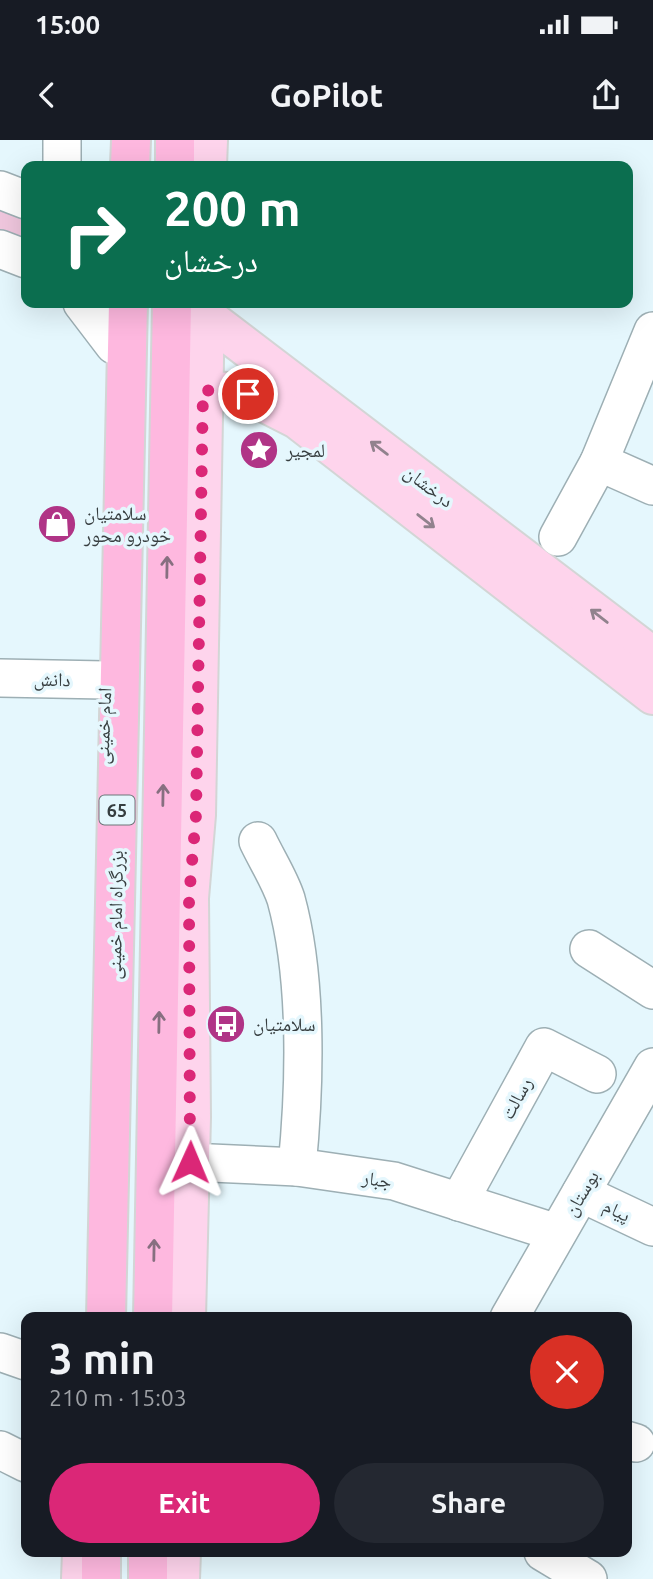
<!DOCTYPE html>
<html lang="en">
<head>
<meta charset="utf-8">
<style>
	:root { --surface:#171b24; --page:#242831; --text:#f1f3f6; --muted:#9ea1a6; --accent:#db2777 }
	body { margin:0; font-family:Ubuntu,"Noto Naskh Arabic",sans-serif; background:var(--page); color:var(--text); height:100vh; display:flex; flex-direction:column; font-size:26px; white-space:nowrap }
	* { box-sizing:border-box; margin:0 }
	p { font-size:23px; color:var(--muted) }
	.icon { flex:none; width:38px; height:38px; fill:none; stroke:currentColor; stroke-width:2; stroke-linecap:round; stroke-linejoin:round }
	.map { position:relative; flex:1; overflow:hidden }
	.sheet { position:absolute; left:21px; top:1172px; width:611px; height:245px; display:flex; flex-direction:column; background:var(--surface); border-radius:14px; box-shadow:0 7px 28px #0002 }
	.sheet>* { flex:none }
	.banner { position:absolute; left:21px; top:21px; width:612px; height:147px; border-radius:14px; box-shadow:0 7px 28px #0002; background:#0b6e4f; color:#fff; overflow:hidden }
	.pin { position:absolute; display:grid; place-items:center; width:60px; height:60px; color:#fff; margin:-30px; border:4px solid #fff; border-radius:50%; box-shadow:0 2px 7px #0007 }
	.me { position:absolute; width:77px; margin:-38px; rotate:1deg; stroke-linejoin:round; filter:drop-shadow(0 0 5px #0008) }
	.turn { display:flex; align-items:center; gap:24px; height:147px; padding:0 28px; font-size:32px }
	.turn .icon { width:91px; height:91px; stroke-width:2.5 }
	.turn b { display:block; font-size:49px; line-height:60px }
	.round { display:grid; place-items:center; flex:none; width:74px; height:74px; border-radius:37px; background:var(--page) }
	.headline { display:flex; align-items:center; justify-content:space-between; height:119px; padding:0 28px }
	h1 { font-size:42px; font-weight:700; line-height:52px }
	.button { display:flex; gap:14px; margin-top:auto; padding:14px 28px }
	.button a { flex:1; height:80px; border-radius:42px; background:var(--accent); color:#fff; font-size:28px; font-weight:700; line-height:80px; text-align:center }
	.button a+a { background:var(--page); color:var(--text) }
	.status { display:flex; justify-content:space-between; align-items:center; height:49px; padding:0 35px; background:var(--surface); direction:ltr }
	.status svg { height:19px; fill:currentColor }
	header { display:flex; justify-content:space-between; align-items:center; height:91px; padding:0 28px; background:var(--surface); font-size:32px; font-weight:700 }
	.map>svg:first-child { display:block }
	.green { fill:#f0c7de }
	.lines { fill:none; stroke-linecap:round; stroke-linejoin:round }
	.minor-casing { stroke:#9dafb4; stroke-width:40 }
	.major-casing { stroke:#d3d5d5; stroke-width:42 }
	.highway-casing { stroke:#d3d5d5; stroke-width:42 }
	.minor { stroke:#fff; stroke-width:37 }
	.major { stroke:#fed4ec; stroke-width:38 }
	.highway { stroke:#feb8df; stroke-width:38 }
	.oneway { stroke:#91828d }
	.oneway2 { stroke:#876f80 }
	.route { stroke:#db2777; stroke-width:12; stroke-dasharray:0 21.6 }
	.labels { text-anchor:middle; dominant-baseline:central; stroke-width:7; stroke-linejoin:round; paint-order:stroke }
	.shield { fill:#e5f7fd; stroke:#6b7679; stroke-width:2 }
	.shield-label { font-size:18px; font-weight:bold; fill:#373e40 }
	.poi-label { font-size:19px; fill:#373e40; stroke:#e5f7fd; text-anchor:start }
	.street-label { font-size:19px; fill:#373e40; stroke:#e5f7fd }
</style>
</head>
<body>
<div class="status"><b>15:00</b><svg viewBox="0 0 49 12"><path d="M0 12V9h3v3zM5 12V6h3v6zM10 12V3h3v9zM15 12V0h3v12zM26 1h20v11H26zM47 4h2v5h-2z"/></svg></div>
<header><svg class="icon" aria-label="back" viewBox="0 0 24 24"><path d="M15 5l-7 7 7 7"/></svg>GoPilot<svg class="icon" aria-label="share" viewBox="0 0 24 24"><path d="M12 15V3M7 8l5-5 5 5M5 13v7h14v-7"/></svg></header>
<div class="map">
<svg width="653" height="1439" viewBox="0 0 653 1439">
	<rect width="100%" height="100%" fill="#e5f7fd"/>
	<!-- green -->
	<polygon class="green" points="0,53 26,65 26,103 0,93"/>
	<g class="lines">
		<!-- minor casing -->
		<g class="minor-casing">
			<g id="minor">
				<polyline points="62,26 62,0"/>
				<polyline points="0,50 26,60"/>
				<polyline points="0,109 26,119"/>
				<polyline points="82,163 114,205"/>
				<polyline points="599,322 653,346"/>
				<polyline points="558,397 599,322 653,191"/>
				<polyline points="0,538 105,540"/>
				<path d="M 258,701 C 267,720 280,740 286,759 C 308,839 305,946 297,1027"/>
				<polyline points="589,809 653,850"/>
				<polyline points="189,1022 297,1027 394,1041 557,1093"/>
				<polyline points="581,1053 653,1087"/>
				<polyline points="459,1062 544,907 597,934"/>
				<polyline points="509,1178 653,927"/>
				<polyline points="0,1212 26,1221"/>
				<polyline points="626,1300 636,1303"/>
				<polyline points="0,1310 26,1323"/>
				<polyline points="543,1412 588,1439"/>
			</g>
		</g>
		<!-- major casing -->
		<g class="major-casing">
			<g id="major">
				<polyline points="207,26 208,0"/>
				<polyline points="204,175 653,517"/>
				<polyline points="203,250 248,254 297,279 653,555"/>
				<polyline points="186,1178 191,977 189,758 196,675 205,163"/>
				<polyline points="81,1439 82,1412"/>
				<polyline points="180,1439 181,1412"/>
			</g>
		</g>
		<!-- highway casing -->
		<g class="highway-casing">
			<g id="highway">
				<polyline points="130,26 131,0"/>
				<polyline points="175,26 175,0"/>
				<polyline points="106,1178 128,163"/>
				<polyline points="153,1178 172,163"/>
				<polyline points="101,1439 101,1412"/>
				<polyline points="148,1439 148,1412"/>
			</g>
		</g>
		<!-- minor -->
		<use href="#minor" class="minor"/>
		<!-- major -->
		<use href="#major" class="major"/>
		<!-- highway -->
		<use href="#highway" class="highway"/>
	</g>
	<!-- one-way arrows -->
	<defs><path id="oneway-shaft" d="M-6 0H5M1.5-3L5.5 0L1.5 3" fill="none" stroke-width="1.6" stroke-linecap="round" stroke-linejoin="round" transform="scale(1.75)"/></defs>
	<g class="oneway">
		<use href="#oneway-shaft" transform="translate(379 308) rotate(-143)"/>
		<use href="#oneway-shaft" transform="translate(426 381) rotate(38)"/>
		<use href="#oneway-shaft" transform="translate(599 476) rotate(-142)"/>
	</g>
	<g class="oneway2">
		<use href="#oneway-shaft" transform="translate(167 427) rotate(-89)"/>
		<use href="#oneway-shaft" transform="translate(163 655) rotate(-89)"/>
		<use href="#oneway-shaft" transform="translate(159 882) rotate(-89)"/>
		<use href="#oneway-shaft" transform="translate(154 1110) rotate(-89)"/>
	</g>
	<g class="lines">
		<!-- route -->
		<polyline class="route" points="190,1022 189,758 196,675 203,250 248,254"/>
	</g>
	<!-- icons -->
	<defs>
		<g id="sight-disc" transform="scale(2.0125)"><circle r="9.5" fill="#b03486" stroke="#e5f7fd"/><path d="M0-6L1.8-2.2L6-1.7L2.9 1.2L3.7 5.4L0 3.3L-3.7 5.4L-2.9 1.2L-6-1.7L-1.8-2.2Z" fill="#fff"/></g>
		<g id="shop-disc" transform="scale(2.0125)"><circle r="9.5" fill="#b03486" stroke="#e5f7fd"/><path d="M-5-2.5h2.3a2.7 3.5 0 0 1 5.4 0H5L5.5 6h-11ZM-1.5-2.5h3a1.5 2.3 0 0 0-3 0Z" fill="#fff"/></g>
		<g id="bus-disc" transform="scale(2.0125)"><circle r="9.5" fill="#b03486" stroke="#e5f7fd"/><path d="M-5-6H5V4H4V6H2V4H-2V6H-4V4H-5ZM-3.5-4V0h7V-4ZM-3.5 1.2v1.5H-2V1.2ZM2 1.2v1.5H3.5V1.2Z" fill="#fff"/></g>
	</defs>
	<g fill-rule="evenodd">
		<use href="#sight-disc" x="259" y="310"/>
		<use href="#shop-disc" x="57" y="384"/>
		<use href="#bus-disc" x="226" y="884"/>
	</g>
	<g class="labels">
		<!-- shield labels -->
		<rect class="shield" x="99.5" y="655.5" width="35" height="29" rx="5"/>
		<g class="shield-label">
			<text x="117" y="670">65</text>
		</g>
		<!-- poi labels -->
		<g class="poi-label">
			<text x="286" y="310">لمجیر</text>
			<text x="84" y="373">سلامتیان<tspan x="84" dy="22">خودرو محور</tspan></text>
			<text x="253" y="884">سلامتیان</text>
		</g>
		<!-- street labels -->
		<g class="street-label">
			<text transform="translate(429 346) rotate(37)">درخشان</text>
			<text transform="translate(52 539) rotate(1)">دانش</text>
			<text transform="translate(103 586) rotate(-88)">امام خمینی</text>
			<text transform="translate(115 775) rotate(-89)">بزرگراه امام خمینی</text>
			<text transform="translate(516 958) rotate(-61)">رسالت</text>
			<text transform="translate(377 1039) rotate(9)">جبار</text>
			<text transform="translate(581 1053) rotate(-59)">بوستان</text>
			<text transform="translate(617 1070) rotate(26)">پیام</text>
		</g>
	</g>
</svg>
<div class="pin" style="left:248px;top:254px;background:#d93025"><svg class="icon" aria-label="arrive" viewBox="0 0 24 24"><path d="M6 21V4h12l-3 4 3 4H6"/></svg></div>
<svg class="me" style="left:190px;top:1022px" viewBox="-20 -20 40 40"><path d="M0-17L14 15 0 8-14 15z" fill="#db2777" stroke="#fff" stroke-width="4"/></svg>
<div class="banner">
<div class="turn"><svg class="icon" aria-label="right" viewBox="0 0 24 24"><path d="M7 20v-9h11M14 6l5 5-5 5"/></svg><div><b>200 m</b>درخشان</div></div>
</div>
<section class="sheet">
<div class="headline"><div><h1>3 min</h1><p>210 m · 15:03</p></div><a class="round" style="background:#d93025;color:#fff"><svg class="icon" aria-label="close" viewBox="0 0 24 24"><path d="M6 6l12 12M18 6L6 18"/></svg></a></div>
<div class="button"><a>Exit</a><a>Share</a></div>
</section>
</div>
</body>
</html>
